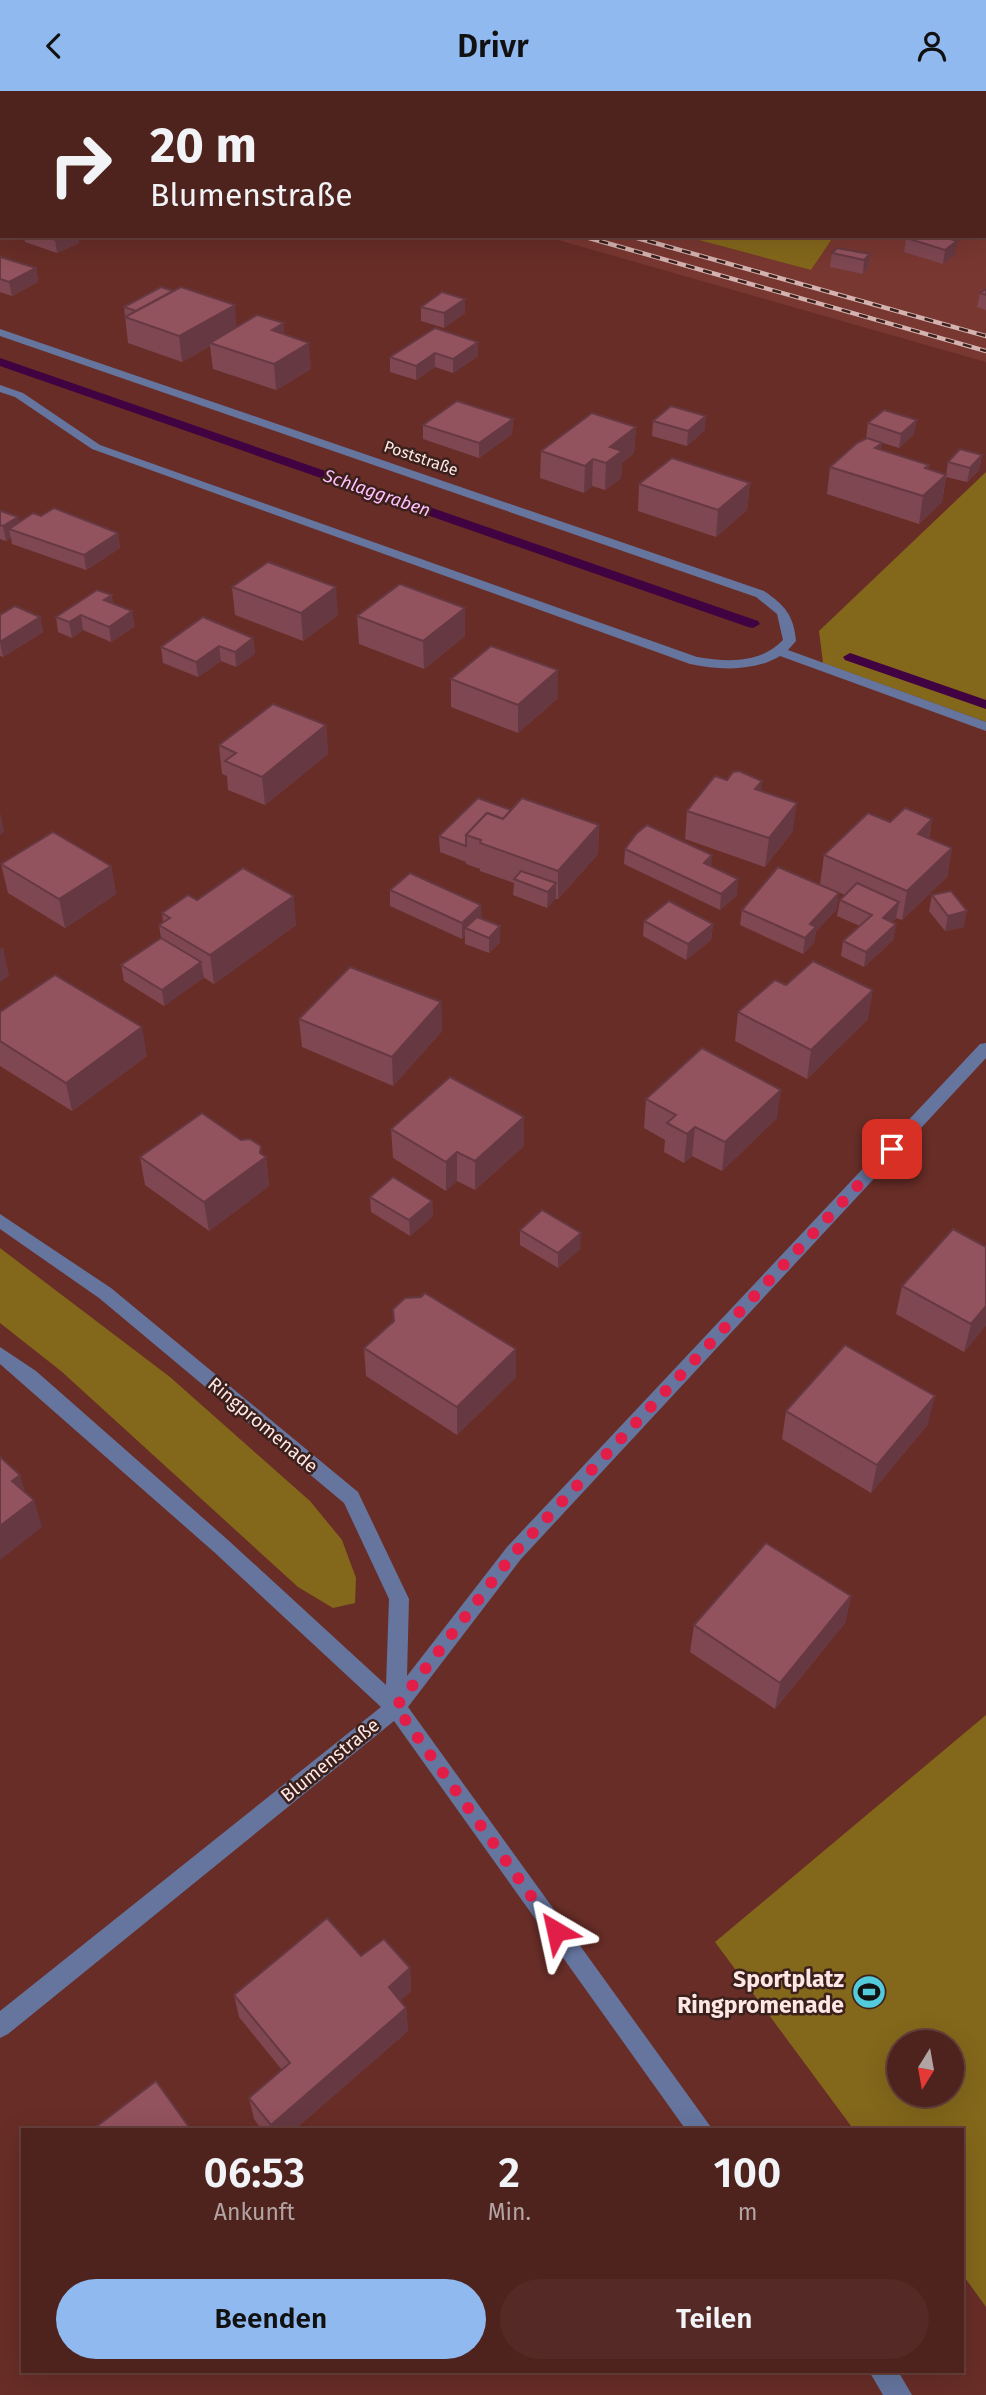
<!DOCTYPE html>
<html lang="de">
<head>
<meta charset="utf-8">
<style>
	:root { --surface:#4e221d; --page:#552a26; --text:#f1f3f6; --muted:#b3a4a4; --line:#653f3b; --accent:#90b9f0 }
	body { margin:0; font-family:"Fira Sans",sans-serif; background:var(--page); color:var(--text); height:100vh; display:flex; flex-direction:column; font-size:26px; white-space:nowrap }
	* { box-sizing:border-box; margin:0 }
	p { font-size:23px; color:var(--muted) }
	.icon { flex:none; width:38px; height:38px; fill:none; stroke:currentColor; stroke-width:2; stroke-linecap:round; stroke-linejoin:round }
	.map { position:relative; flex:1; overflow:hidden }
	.side { position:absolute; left:21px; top:2037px; width:943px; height:245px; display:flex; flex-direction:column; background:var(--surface); border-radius:0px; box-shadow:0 7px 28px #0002,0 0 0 2px var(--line) }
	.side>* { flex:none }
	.top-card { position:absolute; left:0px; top:0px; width:987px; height:147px; box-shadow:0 7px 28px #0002,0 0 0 2px var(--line); background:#4e221d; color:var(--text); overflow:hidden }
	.needle { width:46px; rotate:191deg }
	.tools { position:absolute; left:887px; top:1939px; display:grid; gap:14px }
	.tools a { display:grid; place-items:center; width:77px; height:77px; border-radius:50%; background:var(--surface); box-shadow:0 7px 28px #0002,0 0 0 2px var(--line); font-size:35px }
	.pin { position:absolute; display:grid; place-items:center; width:60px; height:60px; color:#fff; margin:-30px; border-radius:14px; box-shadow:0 4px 10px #0006 }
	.me { position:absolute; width:77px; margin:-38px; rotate:324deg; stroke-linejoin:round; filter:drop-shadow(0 0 5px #0008) }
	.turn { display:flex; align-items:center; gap:24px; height:147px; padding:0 35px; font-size:32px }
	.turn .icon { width:91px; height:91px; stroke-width:2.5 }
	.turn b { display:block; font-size:49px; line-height:60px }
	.eta { display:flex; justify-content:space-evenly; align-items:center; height:119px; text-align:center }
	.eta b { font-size:42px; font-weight:600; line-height:49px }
	.primary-button { display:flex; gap:14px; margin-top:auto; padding:14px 35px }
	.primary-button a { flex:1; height:80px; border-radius:42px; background:var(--accent); color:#111; font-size:28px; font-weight:600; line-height:80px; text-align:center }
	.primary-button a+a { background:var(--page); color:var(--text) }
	header { display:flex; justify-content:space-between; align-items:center; height:91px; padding:0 35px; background:var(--accent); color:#111; font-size:32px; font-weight:600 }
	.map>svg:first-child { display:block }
	.built { fill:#793731 }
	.green { fill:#83671b; fill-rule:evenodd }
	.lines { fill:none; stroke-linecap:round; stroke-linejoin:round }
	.stream { fill:#410241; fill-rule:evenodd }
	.minor { fill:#65759e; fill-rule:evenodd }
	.rail-casing { stroke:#d4b2af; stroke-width:4.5 }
	.rail { stroke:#3b201c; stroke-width:2.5; stroke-dasharray:9; stroke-linecap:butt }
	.wall { fill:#7e4751 }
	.shaded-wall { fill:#663942 }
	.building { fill:#92525e; stroke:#663942; stroke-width:2 }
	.route { stroke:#e11d48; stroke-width:12; stroke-dasharray:0 21.6 }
	.labels { text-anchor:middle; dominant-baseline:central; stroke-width:5; stroke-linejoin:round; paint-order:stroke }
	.far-street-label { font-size:16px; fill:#fee7e4; stroke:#3b201c }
	.far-water-label { font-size:18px; font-style:italic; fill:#ffbffc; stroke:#3b201c }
	.street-label { font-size:19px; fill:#fee7e4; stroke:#3b201c }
	.near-poi-label { font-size:23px; font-weight:bold; fill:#fee7e4; stroke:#3b201c; text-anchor:end }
</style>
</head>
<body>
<header><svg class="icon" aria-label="back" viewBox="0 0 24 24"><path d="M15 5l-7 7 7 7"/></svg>Drivr<svg class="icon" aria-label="person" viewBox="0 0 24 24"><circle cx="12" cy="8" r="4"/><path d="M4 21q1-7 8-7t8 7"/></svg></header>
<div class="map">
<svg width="986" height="2304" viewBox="0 0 986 2304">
	<rect width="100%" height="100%" fill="#682d27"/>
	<!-- built -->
	<polygon class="built" points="986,95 986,271 544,145 684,145 811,179 834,145 985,145"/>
	<!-- green -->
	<g class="green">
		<polygon points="684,145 834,145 811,179"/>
		<polygon points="986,381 986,631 823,572 819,540"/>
		<polygon points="0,1157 170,1286 310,1410 342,1449 356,1487 355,1512 333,1517 298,1496 61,1280 0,1232"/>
		<path d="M 986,1624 L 986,2216 L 963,2184 L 962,2039 L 854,2039 L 715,1851 ZM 900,1951 L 952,1951 L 952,2004 L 900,2004 Z"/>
	</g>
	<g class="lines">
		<!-- stream -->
		<g class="stream">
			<polygon points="0,267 758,530 760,533 753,537 748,536 0,275"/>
			<polygon points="850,562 986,609 986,618 845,569 843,566"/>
		</g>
		<!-- minor -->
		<g class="minor">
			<polygon points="440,0 463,0 464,2 441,2"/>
			<polygon points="656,0 666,0 655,2"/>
			<rect x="985" y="73" width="1" height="7"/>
			<path d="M 0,238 L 764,500 C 785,514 794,525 796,550 L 788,559 L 986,631 L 986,640 L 780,565 C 754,581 719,579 690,573 L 92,358 L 15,306 L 0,301 L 0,294 L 23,302 L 100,354 L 697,566 C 728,571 760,573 783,549 L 777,523 L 756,506 L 0,245 Z"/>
			<polygon points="986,952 986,967 521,1468 408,1616 713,2039 686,2039 394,1630 8,1943 0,1947 0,1920 381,1616 214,1461 0,1273 0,1256 36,1280 228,1449 386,1594 389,1508 344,1412 99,1207 0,1138 0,1123 111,1197 358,1401 409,1508 407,1585 507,1456 980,953"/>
			<polygon points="869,2280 898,2280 912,2304 883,2304"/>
		</g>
		<!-- rail casing -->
		<g class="rail-casing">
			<g id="rail">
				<polyline points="65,0 72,2"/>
				<polyline points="109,0 115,2"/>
				<polyline points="582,145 986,260"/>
				<polyline points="630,145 986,245"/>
			</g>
		</g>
		<!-- rail -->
		<use href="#rail" class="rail"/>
	</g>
	<!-- wall -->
	<g class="wall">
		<polygon points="810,0 894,0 893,2 810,2"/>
		<rect x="901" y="0" width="63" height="2"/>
		<polygon points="24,145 78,145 79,152 57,162 25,151"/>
		<polygon points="940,145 955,164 943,173 904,161 906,147"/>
		<polygon points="832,162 870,163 868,177 863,183 830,176"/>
		<polygon points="0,166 36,177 38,191 12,205 0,201"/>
		<polygon points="986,198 986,219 977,216 980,202"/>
		<polygon points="124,216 284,244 311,278 276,299 213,278 210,255 182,271 128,252"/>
		<polygon points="421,216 465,222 444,237 421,230"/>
		<polygon points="435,237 478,265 453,282 435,276 416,289 390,281 390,266"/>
		<polygon points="513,328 512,343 479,367 423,348 423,334"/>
		<polygon points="653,330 705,339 687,355 652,345"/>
		<polygon points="868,332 914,343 899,357 880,351 881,359 929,374 928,378 946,384 948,371 982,364 979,379 967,391 946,386 942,411 919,433 827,403 830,376 866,347"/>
		<polygon points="636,336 634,362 622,372 621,387 605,399 592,395 584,402 540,387 541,360"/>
		<polygon points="750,392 747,419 716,446 638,420 639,393"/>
		<polygon points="0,421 18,426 19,431 41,425 118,442 120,457 86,479 12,453 11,447 6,450 0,448"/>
		<polygon points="232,496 338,524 303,550 235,524"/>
		<polygon points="113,512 135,535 111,551 83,539 72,547 58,541 56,526"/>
		<polygon points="465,517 465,545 424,578 359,553 357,525"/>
		<polygon points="0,524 40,526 43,541 3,566 0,565"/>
		<polygon points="253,547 255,563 236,576 221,570 198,586 163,572 161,556"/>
		<polygon points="558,579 558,607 518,642 451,616 451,588"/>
		<polygon points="326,634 328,663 265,714 228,699 227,685 222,683 219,654"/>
		<polygon points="761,700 793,740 765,776 685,748 687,720"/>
		<polygon points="511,719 599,734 598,763 558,808 555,808 547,817 513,804 514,792 480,780 480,778 466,773 466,771 440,761 439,745"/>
		<polygon points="932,728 929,748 952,757 947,786 902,829 896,827 892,831 896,833 893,849 864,876 841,865 843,850 860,835 837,825 840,809 845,804 820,793 824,764"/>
		<polygon points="625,758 711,775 737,804 720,819 624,773"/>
		<polygon points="1,773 111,775 116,803 65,837 8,802"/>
		<polygon points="390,799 482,828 500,835 500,851 489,862 465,853 465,845 462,848 390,815"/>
		<polygon points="932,804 964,836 945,840 929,820"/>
		<polygon points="197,809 296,834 214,893 203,886 164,915 124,890 121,874 161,847 159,834 163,831 162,822"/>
		<polygon points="837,818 816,840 814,852 803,863 740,834 742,819"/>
		<polygon points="644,830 713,833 711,849 686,869 643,845"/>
		<polygon points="786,894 868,928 807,988 735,950 738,921"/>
		<polygon points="441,911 442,940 393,995 302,956 299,928"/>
		<polygon points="0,921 147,965 72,1020 0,975"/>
		<polygon points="646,1008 777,1027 722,1080 692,1065 684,1072 664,1061 665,1049 644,1037"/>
		<polygon points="524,1026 524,1055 475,1099 457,1090 446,1100 393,1067 391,1038"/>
		<polygon points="241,1049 261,1055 261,1063 266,1066 269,1095 209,1140 145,1094 140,1066"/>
		<polygon points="370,1106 432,1110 433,1125 410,1145 371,1121"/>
		<polygon points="520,1139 580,1158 558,1177 520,1154"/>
		<polygon points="986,1156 986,1234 964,1261 896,1223 902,1195"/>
		<polygon points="393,1218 516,1258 516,1286 457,1344 366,1285 364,1257 393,1230"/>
		<polygon points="786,1320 928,1333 871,1402 782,1348"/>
		<polygon points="851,1505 845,1532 775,1618 690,1561 694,1534"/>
		<polygon points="361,1865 410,1877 411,1900 400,1910 406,1917 408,1940 294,2039 262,2039 254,2028 249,2007 282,1979 239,1926 234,1904"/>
	</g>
	<!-- shaded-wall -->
	<g class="shaded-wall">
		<polygon points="864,0 894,0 893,2 864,2"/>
		<polygon points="950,0 964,0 964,2 949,2"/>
		<polygon points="62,145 78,145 79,152 57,162 55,149"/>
		<polygon points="957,150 955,164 943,173 945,159"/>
		<polygon points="870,163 868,177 863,183 864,169"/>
		<polygon points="36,177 38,191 12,205 9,191"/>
		<polygon points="465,208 465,222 444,237 444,222"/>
		<polygon points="235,214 237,240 210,252 210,255 182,271 179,245"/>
		<polygon points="284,232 285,258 272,239"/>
		<polygon points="478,251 478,265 453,282 453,268"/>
		<polygon points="309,252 311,278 276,299 274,273"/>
		<polygon points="435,262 435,276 416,289 416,275"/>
		<polygon points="706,325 705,339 687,355 688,340"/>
		<polygon points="513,328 512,343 479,367 479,352"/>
		<polygon points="917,329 914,343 899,357 901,343"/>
		<polygon points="636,336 634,362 622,372 621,387 605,399 606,372 610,356"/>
		<polygon points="882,352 878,379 875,357"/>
		<polygon points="982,364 979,379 967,391 970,377"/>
		<polygon points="593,368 592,395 584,402 585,375"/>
		<polygon points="946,384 942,411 919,433 923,405"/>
		<polygon points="750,392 747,419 716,446 718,419"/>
		<polygon points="18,426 20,441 9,438 11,447 6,450 3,435"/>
		<polygon points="118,442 120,457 86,479 84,464"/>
		<polygon points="336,496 338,524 303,550 301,522"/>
		<polygon points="112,504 114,519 104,509"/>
		<polygon points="465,517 465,545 424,578 423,550"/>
		<polygon points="132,520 135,535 111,551 109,536"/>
		<polygon points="81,524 83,539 72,547 69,531"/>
		<polygon points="40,526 43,541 3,566 0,551"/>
		<polygon points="253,547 255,563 236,576 235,561"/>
		<polygon points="219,555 221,570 198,586 196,571"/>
		<polygon points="558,579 558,607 518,642 518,614"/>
		<polygon points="326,634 328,663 265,714 262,686"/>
		<polygon points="762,690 759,718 755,698"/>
		<polygon points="797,712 793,740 765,776 769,747"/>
		<polygon points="0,721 4,741 0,744"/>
		<polygon points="932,728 927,757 918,743"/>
		<polygon points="599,734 598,763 558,808 558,780"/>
		<polygon points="952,757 947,786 902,829 907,800"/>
		<polygon points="712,764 711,780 704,772"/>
		<polygon points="111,775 116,803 65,837 59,808"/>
		<polygon points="738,788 737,804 720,819 721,803"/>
		<polygon points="556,792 556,807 547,817 548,801"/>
		<polygon points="839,802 837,818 816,840 814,852 803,863 805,847 810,833"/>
		<polygon points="294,805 296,834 214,893 210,864"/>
		<polygon points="899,811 896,827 881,843 883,827"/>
		<polygon points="481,814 482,830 465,837 465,845 462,848 462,832"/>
		<polygon points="967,820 964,836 945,840 948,825"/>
		<polygon points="713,833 711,849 686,869 688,853"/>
		<polygon points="896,833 893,849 864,876 866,861"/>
		<polygon points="500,835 500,851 489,862 489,847"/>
		<polygon points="3,856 9,885 0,891 0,858"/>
		<polygon points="201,871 204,887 164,915 162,899"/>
		<polygon points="873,899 868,928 807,988 811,959"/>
		<polygon points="441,911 442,940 393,995 392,966"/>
		<polygon points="142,936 147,965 72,1020 66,992"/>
		<polygon points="781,999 777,1027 722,1080 725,1051"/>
		<polygon points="524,1026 524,1055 475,1099 475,1070"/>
		<polygon points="695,1036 692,1065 684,1072 687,1043"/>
		<polygon points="261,1055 262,1069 266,1066 269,1095 209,1140 204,1111 260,1062"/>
		<polygon points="457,1061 457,1090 446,1100 446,1071"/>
		<polygon points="432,1110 433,1125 410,1145 409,1129"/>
		<polygon points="581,1142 580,1158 558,1177 558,1162"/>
		<polygon points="986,1215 986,1234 964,1261 971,1233"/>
		<polygon points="516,1258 516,1286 457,1344 457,1316"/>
		<polygon points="935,1305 928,1333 871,1402 877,1374"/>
		<polygon points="20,1384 28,1411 12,1390"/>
		<polygon points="34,1409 42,1436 0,1469 0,1435"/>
		<polygon points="851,1505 845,1532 775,1618 780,1592"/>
		<polygon points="410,1877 411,1900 391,1919 389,1896"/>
		<polygon points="406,1917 408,1940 294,2039 272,2039 271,2034"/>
	</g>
	<!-- building -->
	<g class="building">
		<polygon points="46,145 62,145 55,149"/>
		<polygon points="909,145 940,145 957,150 945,159 906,147"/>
		<polygon points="837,157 870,163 864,169 832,162"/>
		<polygon points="0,166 36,177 9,191 0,188"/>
		<polygon points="161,196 173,200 136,220 124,216"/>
		<polygon points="181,196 235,214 179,245 125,226"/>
		<polygon points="986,198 986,204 980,202"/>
		<polygon points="442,201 465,208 444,222 421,216"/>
		<polygon points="257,224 284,232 272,239 309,252 274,273 210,252"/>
		<polygon points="435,237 478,251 453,268 435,262 416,275 390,266"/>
		<polygon points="457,310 513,328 479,352 423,334"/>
		<polygon points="671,315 706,325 688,340 653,330"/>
		<polygon points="884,319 917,329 901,343 868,332"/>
		<polygon points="592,322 636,336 610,356 622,360 606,372 593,368 585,375 541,360"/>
		<polygon points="867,347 882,352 875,357 929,374 925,377 946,384 923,405 830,376 857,352"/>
		<polygon points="960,358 982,364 970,377 948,371"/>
		<polygon points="672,367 750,392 718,419 639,393"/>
		<polygon points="54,417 118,442 84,464 9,438 33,422 41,425"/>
		<polygon points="1,420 18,426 3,435 0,434 0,421"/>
		<polygon points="268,471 336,496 301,522 232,496"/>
		<polygon points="400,493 465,517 423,550 357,525"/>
		<polygon points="97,499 112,504 104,509 132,520 109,536 81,524 69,531 56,526"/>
		<polygon points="15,515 40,526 0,551 0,524"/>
		<polygon points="203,526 253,547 235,561 219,555 196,571 161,556"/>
		<polygon points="491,555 558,579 518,614 451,588"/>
		<polygon points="273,613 326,634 262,686 225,670 236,662 219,654"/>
		<polygon points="739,680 762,690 755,698 797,712 769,747 687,720 715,685 727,689 733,681"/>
		<polygon points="478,707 511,719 503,728 487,722 466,744 466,755 439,745"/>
		<polygon points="522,707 599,734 558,780 480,752 481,749 466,744 487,722 503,728"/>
		<polygon points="905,717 932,728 918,743 952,757 907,800 824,764 868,722 890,731"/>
		<polygon points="647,734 712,764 704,772 738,788 721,803 625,758 637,742"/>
		<polygon points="53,741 111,775 59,808 1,773"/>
		<polygon points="778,776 839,802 810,833 816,836 805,847 742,819"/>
		<polygon points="243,777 294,805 210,864 159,834 170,827 162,822 188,804 197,809"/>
		<polygon points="521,780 556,792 548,801 514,788"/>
		<polygon points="410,782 481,814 462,832 390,799"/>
		<polygon points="857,792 899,811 883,827 896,833 866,861 843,850 872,824 840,809"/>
		<polygon points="951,800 967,820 948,825 932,804"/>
		<polygon points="669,810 713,833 688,853 644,830"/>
		<polygon points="477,826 500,835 489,847 465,837"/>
		<polygon points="161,847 201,871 162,899 121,874"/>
		<polygon points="813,870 873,899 811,959 738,921 775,889 786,894"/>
		<polygon points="350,876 441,911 392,966 299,928"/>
		<polygon points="55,884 142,936 66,992 0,950 0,921"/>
		<polygon points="702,957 781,999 725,1051 695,1036 687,1043 667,1032 676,1024 646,1008"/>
		<polygon points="450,986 524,1026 475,1070 457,1061 446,1071 391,1038"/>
		<polygon points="202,1022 241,1049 250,1048 261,1055 260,1062 266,1066 204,1111 140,1066"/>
		<polygon points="393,1086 432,1110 409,1129 370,1106"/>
		<polygon points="542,1119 581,1142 558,1162 520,1139"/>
		<polygon points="953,1138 986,1156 986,1215 971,1233 902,1195"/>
		<polygon points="425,1202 516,1258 457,1316 364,1257 394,1230 393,1218 405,1207 421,1206"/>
		<polygon points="845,1254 935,1305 877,1374 786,1320"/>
		<polygon points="0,1366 20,1384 12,1390 34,1409 0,1435"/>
		<polygon points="766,1452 851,1505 780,1592 694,1534"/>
		<polygon points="327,1827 361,1865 384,1848 410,1877 389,1896 406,1917 271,2034 249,2007 290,1972 234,1904"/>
		<polygon points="156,1990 191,2039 92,2039"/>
	</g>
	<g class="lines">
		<!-- route -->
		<polyline class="route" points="556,1840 396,1616 514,1462 892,1058"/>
	</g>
	<!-- icons -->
	<defs>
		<g id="stadium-disc" transform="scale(1.75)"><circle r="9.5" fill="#53cbdb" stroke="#3b201c"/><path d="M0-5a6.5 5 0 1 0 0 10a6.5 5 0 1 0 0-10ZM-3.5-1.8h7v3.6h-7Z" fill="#111"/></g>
	</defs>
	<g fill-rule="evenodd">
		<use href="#stadium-disc" x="869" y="1901"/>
	</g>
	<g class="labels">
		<!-- far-street labels -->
		<g class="far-street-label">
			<text transform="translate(421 367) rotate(19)">Poststraße</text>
		</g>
		<!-- far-water labels -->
		<g class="far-water-label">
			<text transform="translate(377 402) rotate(19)">Schlaggraben</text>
		</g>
		<!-- street labels -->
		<g class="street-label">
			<text transform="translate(263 1334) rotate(40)">Ringpromenade</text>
			<text transform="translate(330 1669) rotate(-39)">Blumenstraße</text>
		</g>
		<!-- near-poi labels -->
		<g class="near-poi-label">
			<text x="844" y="1888">Sportplatz<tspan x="844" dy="26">Ringpromenade</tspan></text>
		</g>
	</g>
</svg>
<div class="tools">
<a><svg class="needle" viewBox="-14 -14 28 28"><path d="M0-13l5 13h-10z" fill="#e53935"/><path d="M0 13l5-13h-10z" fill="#b3a4a4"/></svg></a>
</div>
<div class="pin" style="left:892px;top:1058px;background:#d93025"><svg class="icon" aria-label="arrive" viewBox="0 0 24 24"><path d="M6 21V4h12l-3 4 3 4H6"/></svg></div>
<svg class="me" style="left:556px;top:1840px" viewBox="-20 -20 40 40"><path d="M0-17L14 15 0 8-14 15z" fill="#e11d48" stroke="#fff" stroke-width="4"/></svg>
<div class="top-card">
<div class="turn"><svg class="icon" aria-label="right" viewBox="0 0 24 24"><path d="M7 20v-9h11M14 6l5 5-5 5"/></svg><div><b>20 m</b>Blumenstraße</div></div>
</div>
<section class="side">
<div class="eta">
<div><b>06:53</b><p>Ankunft</p></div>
<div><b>2</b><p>Min.</p></div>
<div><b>100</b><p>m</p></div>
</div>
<div class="primary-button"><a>Beenden</a><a>Teilen</a></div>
</section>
</div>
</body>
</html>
